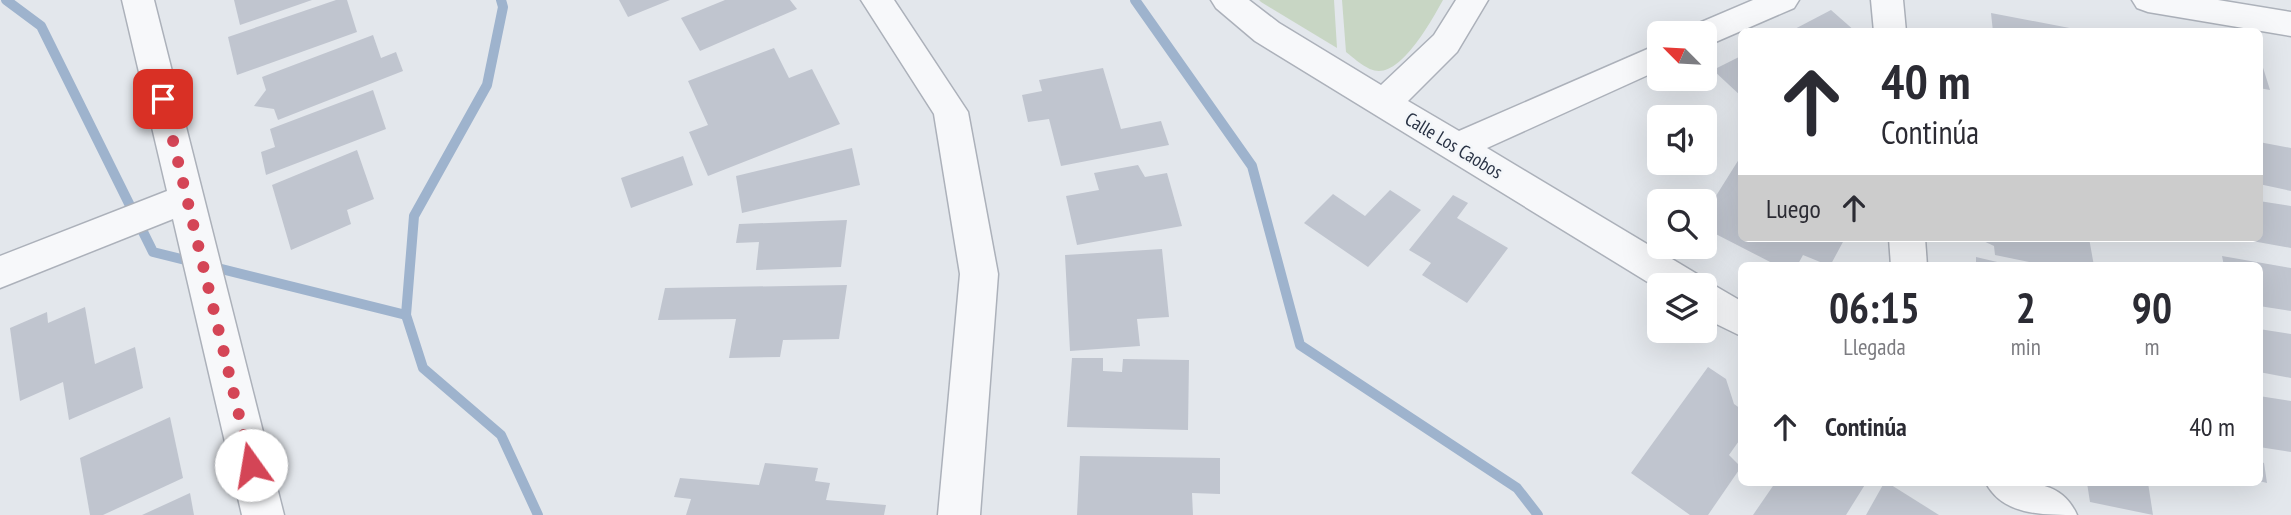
<!DOCTYPE html>
<html lang="es">
<head>
<meta charset="utf-8">
<style>
	:root { --surface:#fff; --page:#f2f2f3; --text:#2b2b33; --muted:#7c7c81 }
	body { margin:0; font-family:"PT Sans Narrow",sans-serif; background:var(--page); color:var(--text); height:100vh; display:flex; flex-direction:column; font-size:26px; white-space:nowrap }
	* { box-sizing:border-box; margin:0 }
	p { font-size:23px; color:var(--muted) }
	.icon { flex:none; width:38px; height:38px; fill:none; stroke:currentColor; stroke-width:2; stroke-linecap:round; stroke-linejoin:round }
	.map { position:relative; flex:1; overflow:hidden }
	.panel { position:absolute; left:1738px; top:262px; width:525px; height:224px; display:flex; flex-direction:column; background:var(--surface); border-radius:10px; box-shadow:0 7px 28px #0002 }
	.panel>* { flex:none }
	.top-card { position:absolute; left:1738px; top:28px; width:525px; height:214px; border-radius:10px; box-shadow:0 7px 28px #0002; background:#fff; color:var(--text); overflow:hidden }
	.needle { width:46px; rotate:294deg }
	.buttons { position:absolute; left:1647px; top:21px; display:grid; gap:14px }
	.buttons a { display:grid; place-items:center; width:70px; height:70px; border-radius:10px; background:var(--surface); box-shadow:0 7px 28px #0002; font-size:35px }
	.pin { position:absolute; display:grid; place-items:center; width:60px; height:60px; color:#fff; margin:-30px; border-radius:14px; box-shadow:0 4px 10px #0006 }
	.me { position:absolute; width:77px; margin:-38px; rotate:347deg; stroke-linejoin:round; filter:drop-shadow(0 0 5px #0008) }
	.turn { display:flex; align-items:center; gap:24px; height:147px; padding:0 28px; font-size:32px }
	.turn .icon { width:91px; height:91px; stroke-width:2.5 }
	.turn b { display:block; font-size:49px; line-height:60px }
	.then { display:flex; align-items:center; height:66px; padding:0 28px; background:#0003; gap:14px; font-size:26px }
	.eta { display:flex; justify-content:space-evenly; align-items:center; height:119px; text-align:center }
	.eta b { font-size:42px; font-weight:600; line-height:49px }
	ul { padding:0; list-style:none }
	li { display:flex; align-items:center; gap:21px; height:91px; padding:0 28px }
	li div { flex:1 }
	li b { display:block; font-size:26px }
	li em { font-style:normal }
	.map>svg:first-child { display:block }
	.green { fill:#c8d6c4 }
	.lines { fill:none; stroke-linecap:round; stroke-linejoin:round }
	.stream { stroke:#9eb3cd; stroke-width:10 }
	.building { fill:#c0c5cf }
	.street-casing { stroke:#acb1ba; stroke-width:3 }
	.street { fill:#f7f8fa; fill-rule:evenodd }
	.route { stroke:#d44556; stroke-width:12; stroke-dasharray:0 21.6 }
	.labels { text-anchor:middle; dominant-baseline:central; stroke-width:5; stroke-linejoin:round; paint-order:stroke }
	.street-label { font-size:19px; fill:#2a3345; stroke:#f3f6f9 }
</style>
</head>
<body>
<div class="map">
<svg width="2291" height="515" viewBox="0 0 2291 515">
	<rect width="100%" height="100%" fill="#e3e7ec"/>
	<!-- green -->
	<g class="green">
		<polygon points="1259,0 1334,0 1337,48 1261,2"/>
		<path d="M 1342,0 L 1443,0 C 1432,20 1404,71 1379,71 C 1367,71 1354,58 1346,52 Z"/>
	</g>
	<g class="lines">
		<!-- stream -->
		<g class="stream">
			<polyline points="6,0 41,26 153,252 406,315"/>
			<polyline points="501,0 503,7 487,85 414,216 406,315 423,368 501,435 538,515"/>
			<polyline points="1135,0 1252,166 1300,345 1517,488 1538,515"/>
		</g>
	</g>
	<!-- building -->
	<g class="building">
		<polygon points="234,0 312,0 240,25"/>
		<polygon points="336,0 347,0 357,32 237,75 228,37"/>
		<polygon points="619,0 670,0 628,17"/>
		<polygon points="725,0 790,0 797,9 700,51 681,18"/>
		<polygon points="1831,10 1856,32 1789,32"/>
		<polygon points="1991,13 2080,30 2079,32 1993,32"/>
		<polygon points="373,35 381,58 396,52 403,71 278,120 274,109 254,106 266,90 262,77"/>
		<polygon points="774,48 789,78 812,69 840,124 708,176 689,132 708,125 688,81"/>
		<polygon points="1741,56 1741,96 1713,70"/>
		<polygon points="2259,58 2260,58 2270,90 2259,88"/>
		<polygon points="1103,68 1121,129 1161,121 1169,145 1061,166 1049,119 1028,122 1022,95 1042,91 1039,80"/>
		<polygon points="373,90 386,129 266,175 261,152 275,147 270,129"/>
		<polygon points="2259,142 2291,148 2291,191 2259,184"/>
		<polygon points="852,148 860,185 742,213 736,176"/>
		<polygon points="357,150 374,199 347,210 351,224 291,250 272,185"/>
		<polygon points="683,156 693,185 631,208 621,178"/>
		<polygon points="1741,156 1741,238 1839,238 1844,240 1830,266 1803,255 1797,266 1778,266 1704,228 1704,215"/>
		<polygon points="1138,165 1145,177 1167,173 1182,226 1077,245 1066,196 1099,190 1094,173"/>
		<polygon points="1390,190 1421,210 1368,267 1304,223 1333,194 1365,216"/>
		<polygon points="1453,195 1468,203 1457,218 1508,248 1467,303 1422,275 1431,263 1409,250"/>
		<polygon points="2259,201 2291,206 2291,248 2241,239 2259,238"/>
		<polygon points="847,220 841,267 756,270 759,242 736,243 739,224"/>
		<polygon points="1977,238 2089,238 2094,266 2048,266 1995,255 1994,246"/>
		<polygon points="1162,249 1169,317 1137,319 1140,346 1070,351 1065,255"/>
		<polygon points="2222,256 2291,268 2291,311 2259,306 2259,266 2224,266"/>
		<polygon points="1976,257 2010,265 2009,266 1976,266"/>
		<polygon points="847,285 839,339 783,340 780,357 729,358 736,319 658,320 665,288"/>
		<polygon points="85,307 95,364 135,347 143,388 69,420 63,382 20,401 10,328 47,312 48,323"/>
		<polygon points="2259,329 2291,334 2291,378 2259,372"/>
		<polygon points="1072,358 1103,358 1103,371 1122,372 1123,359 1189,360 1188,430 1067,427"/>
		<polygon points="1708,367 1726,379 1734,404 1741,409 1741,438 1729,455 1741,467 1708,515 1690,515 1631,473"/>
		<polygon points="2259,396 2291,401 2291,452 2259,447"/>
		<polygon points="170,417 183,478 103,515 90,515 80,458"/>
		<polygon points="1080,456 1220,458 1220,494 1192,493 1193,515 1077,515"/>
		<polygon points="2259,461 2264,463 2267,483 2259,481"/>
		<polygon points="765,463 818,468 815,481 830,483 826,500 886,505 884,515 686,515 691,499 674,497 680,478 759,485"/>
		<polygon points="1775,483 1866,483 1846,515 1753,515"/>
		<polygon points="1884,483 1888,483 1939,515 1866,515"/>
		<polygon points="2087,483 2148,483 2153,515 2090,502"/>
		<polygon points="190,493 194,515 142,515"/>
	</g>
	<g class="lines">
		<!-- street casing -->
		<g class="street-casing">
			<g id="street">
				<polygon points="122,0 154,0 284,515 242,515 173,219 0,288 0,256 167,191"/>
				<polygon points="861,0 894,0 968,112 998,274 980,515 938,515 960,274 934,114"/>
				<polygon points="1211,0 1249,0 1279,23 1381,85 1434,35 1456,0 1488,0 1457,52 1408,101 1459,131 1659,44 1659,70 1487,148 1697,274 1702,283 1717,287 1741,301 1741,336 1704,318 1704,285 1659,285 1659,289 1255,41 1216,8"/>
				<polygon points="1753,0 1799,0 1794,8 1704,47 1704,33 1689,33 1692,26"/>
				<polygon points="1871,0 1903,0 1906,32 1874,32"/>
				<polygon points="2132,0 2218,0 2291,12 2291,36 2148,12 2137,8"/>
				<polygon points="1889,238 1925,238 1927,266 1891,266"/>
				<path d="M 1986,483 C 2021,483 2060,476 2077,515 C 2041,515 2003,515 1986,483 Z"/>
			</g>
		</g>
		<!-- street -->
		<use href="#street" class="street"/>
	</g>
	<g class="lines">
		<!-- route -->
		<polyline class="route" points="163,99 251,465"/>
	</g>
	<g class="labels">
		<!-- street labels -->
		<g class="street-label">
			<text transform="translate(1454 145) rotate(31)">Calle Los Caobos</text>
		</g>
	</g>
</svg>
<div class="buttons">
<a><svg class="needle" viewBox="-14 -14 28 28"><path d="M0-13l5 13h-10z" fill="#e53935"/><path d="M0 13l5-13h-10z" fill="#7c7c81"/></svg></a>
<a><svg class="icon" aria-label="sound" viewBox="0 0 24 24"><path d="M4 9h4l5-4v14l-5-4H4zM17 9q2 3 0 6"/></svg></a>
<a><svg class="icon" aria-label="search" viewBox="0 0 24 24"><circle cx="10" cy="10" r="6"/><path d="M15 15l6 6"/></svg></a>
<a><svg class="icon" aria-label="layers" viewBox="0 0 24 24"><path d="M12 4l9 5-9 5-9-5zM3 14l9 5 9-5"/></svg></a>
</div>
<div class="pin" style="left:163px;top:99px;background:#d93025"><svg class="icon" aria-label="arrive" viewBox="0 0 24 24"><path d="M6 21V4h12l-3 4 3 4H6"/></svg></div>
<svg class="me" style="left:251px;top:465px" viewBox="-20 -20 40 40"><circle r="19" fill="#fff"/><path d="M0-13L10 11 0 6-10 11z" fill="#d44556"/></svg>
<div class="top-card">
<div class="turn"><svg class="icon" aria-label="ahead" viewBox="0 0 24 24"><path d="M12 20V5M6 11l6-6 6 6"/></svg><div><b>40 m</b>Continúa</div></div>
<div class="then">Luego<svg class="icon" aria-label="ahead" viewBox="0 0 24 24"><path d="M12 20V5M6 11l6-6 6 6"/></svg></div>
</div>
<section class="panel">
<div class="eta">
<div><b>06:15</b><p>Llegada</p></div>
<div><b>2</b><p>min</p></div>
<div><b>90</b><p>m</p></div>
</div>
<ul>
<li><svg class="icon" aria-label="ahead" viewBox="0 0 24 24"><path d="M12 20V5M6 11l6-6 6 6"/></svg><div><b>Continúa</b></div><em>40 m</em></li>
</ul>
</section>
</div>
</body>
</html>
